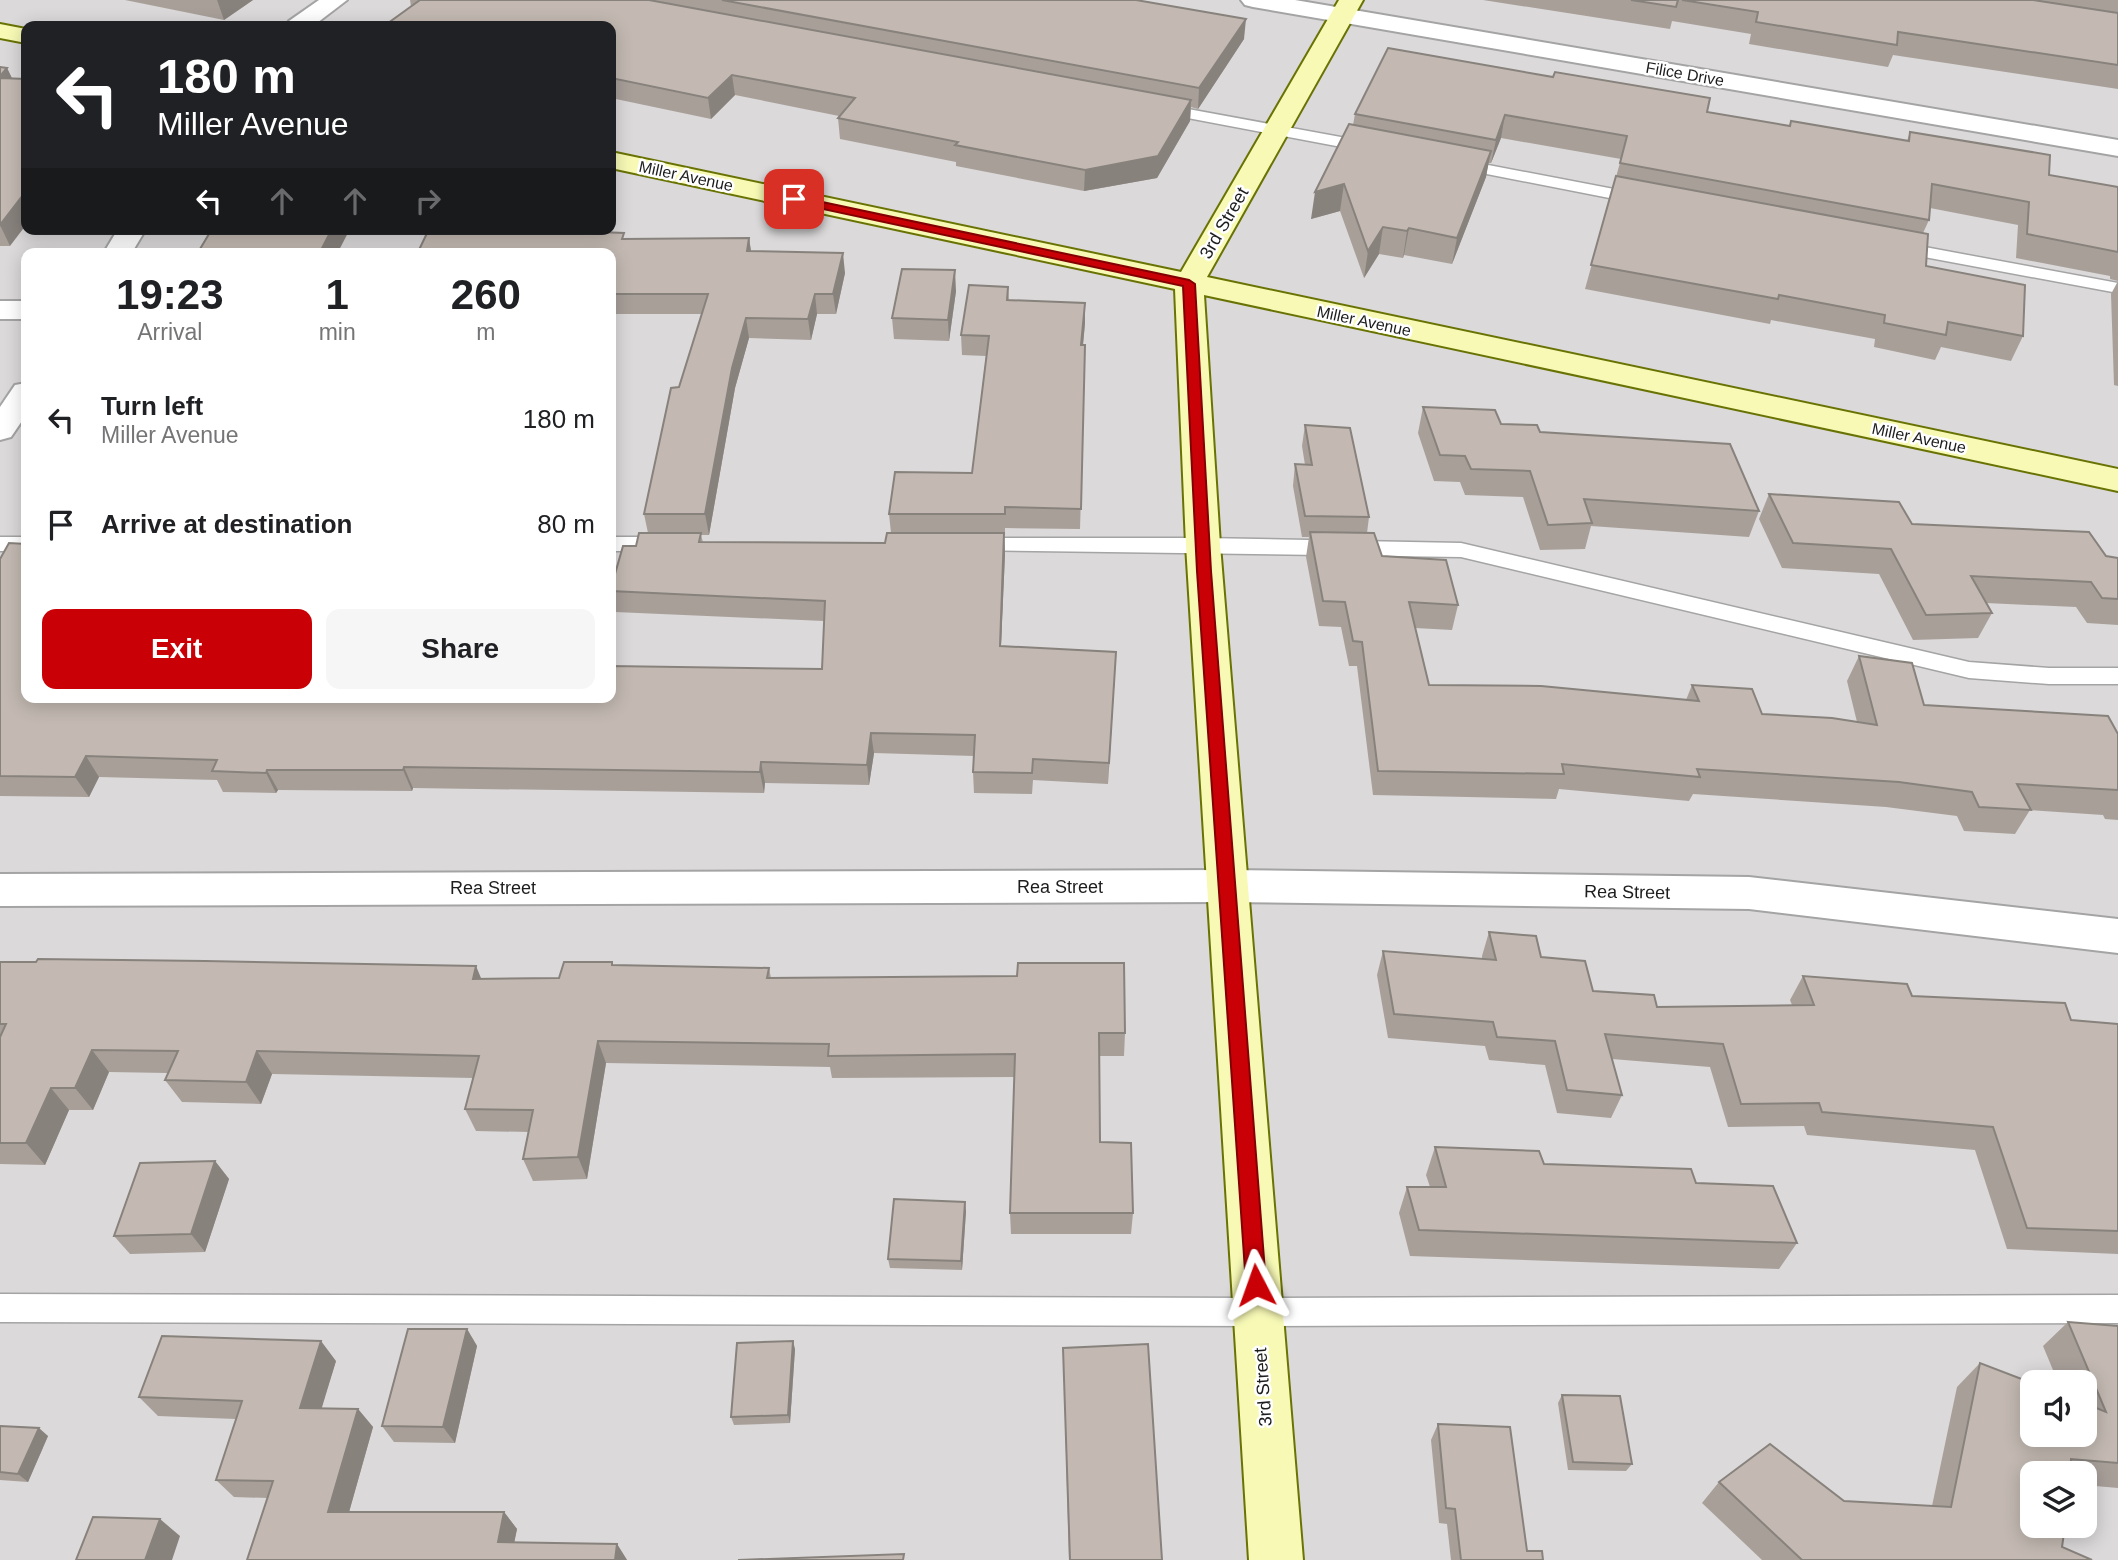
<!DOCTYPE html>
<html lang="en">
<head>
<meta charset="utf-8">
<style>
	:root { --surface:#fff; --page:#f6f6f6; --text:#202124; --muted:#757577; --accent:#c90005 }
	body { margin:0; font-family:Helvetica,sans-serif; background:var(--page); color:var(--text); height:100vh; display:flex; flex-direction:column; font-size:26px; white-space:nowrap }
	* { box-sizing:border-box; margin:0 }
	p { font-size:23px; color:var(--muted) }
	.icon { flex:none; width:38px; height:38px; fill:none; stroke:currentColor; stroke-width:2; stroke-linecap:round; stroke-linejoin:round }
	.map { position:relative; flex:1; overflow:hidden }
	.drawer { position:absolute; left:21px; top:248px; width:595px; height:455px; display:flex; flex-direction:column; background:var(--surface); border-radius:14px; box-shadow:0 4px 18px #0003 }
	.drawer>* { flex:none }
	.top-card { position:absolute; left:21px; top:21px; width:595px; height:214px; border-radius:14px; box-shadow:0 4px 18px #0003; background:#202124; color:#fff; overflow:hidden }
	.controls { position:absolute; left:2020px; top:1370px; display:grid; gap:14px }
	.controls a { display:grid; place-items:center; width:77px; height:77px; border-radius:14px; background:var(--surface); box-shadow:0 4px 18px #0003; font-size:35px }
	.pin { position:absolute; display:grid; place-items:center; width:60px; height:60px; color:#fff; margin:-30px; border-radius:14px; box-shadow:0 4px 10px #0006 }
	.me { position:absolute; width:77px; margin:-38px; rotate:356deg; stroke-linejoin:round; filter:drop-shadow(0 0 5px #0008) }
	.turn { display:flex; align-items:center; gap:24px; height:147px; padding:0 21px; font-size:32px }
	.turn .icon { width:91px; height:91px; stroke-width:2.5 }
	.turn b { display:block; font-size:49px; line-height:60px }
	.lanes { display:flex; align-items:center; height:66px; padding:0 21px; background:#0003; justify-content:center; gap:35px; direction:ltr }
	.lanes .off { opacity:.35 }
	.eta { display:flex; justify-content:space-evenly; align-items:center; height:119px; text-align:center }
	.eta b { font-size:42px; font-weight:700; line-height:49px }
	.primary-button { display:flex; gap:14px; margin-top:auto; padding:14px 21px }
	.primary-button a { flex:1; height:80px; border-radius:14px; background:var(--accent); color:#fff; font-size:28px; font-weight:700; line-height:80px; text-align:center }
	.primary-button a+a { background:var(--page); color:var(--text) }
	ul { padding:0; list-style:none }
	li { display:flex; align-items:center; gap:21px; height:105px; padding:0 21px }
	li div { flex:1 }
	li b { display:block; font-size:26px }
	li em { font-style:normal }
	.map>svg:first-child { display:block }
	.residential { fill:#dbd9da; fill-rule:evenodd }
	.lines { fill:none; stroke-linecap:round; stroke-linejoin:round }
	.lane-casing { stroke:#a4a4a4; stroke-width:3 }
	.street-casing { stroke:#a4a4a4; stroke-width:4 }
	.secondary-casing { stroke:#697304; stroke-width:4 }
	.lane { fill:#fff; fill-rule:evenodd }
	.street { fill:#fff; fill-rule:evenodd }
	.secondary { fill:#f7f9b5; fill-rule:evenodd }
	.wall { fill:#a89f99 }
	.shaded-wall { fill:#88827d }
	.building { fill:#c3b9b2; stroke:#88827d; stroke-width:2 }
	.route { fill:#c90005; stroke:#830003; stroke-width:2 }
	.labels { text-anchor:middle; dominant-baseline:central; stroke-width:5; stroke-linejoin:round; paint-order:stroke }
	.far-street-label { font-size:16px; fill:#1d1d1d; stroke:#fff }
	.street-label { font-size:18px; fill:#1d1d1d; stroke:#fff }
</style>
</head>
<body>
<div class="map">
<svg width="2118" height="1560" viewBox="0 0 2118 1560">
	<rect width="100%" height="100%" fill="#eeeae2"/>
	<!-- residential -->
	<path class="residential" d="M 0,0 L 2118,0 L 2118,1560 L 0,1560 ZM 26,26 L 611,26 L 611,229 L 26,229 ZM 26,254 L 611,254 L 611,698 L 26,698 ZM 2032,1382 L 2084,1382 L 2084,1435 L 2032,1435 ZM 2032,1474 L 2084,1474 L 2084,1526 L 2032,1526 Z"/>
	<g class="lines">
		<!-- lane casing -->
		<g class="lane-casing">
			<g id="lane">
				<polygon points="1161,104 1368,142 1376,147 1368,152 1156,112 1153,109 1156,106"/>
				<polygon points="1457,159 1640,194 1648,199 1640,204 1451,167 1449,164"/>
				<polygon points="1898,242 2118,283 2118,293 1892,251 1890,247 1892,243"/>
				<rect x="0" y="537" width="26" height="14"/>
				<polygon points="611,537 666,537 673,539 676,544 673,549 666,551 611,551"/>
				<polygon points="974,538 1203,538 1461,543 1969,662 2049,668 2118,668 2118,684 2049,684 1969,678 1461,557 967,550 964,545 967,540"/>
				<polygon points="0,1294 1258,1298 2118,1295 2118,1323 1258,1326 0,1322"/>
			</g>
		</g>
		<!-- street casing -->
		<g class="street-casing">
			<g id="street">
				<polygon points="319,0 347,0 313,26 286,26 289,21"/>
				<polygon points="1241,0 1295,0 2118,140 2118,156 1253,7 1245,5"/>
				<polygon points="118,229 146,229 131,254 103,254"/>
				<rect x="0" y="301" width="26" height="18"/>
				<polygon points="26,383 26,415 11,437 0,440 0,407 15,385"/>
				<polygon points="1227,870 1749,877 2118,919 2118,953 1749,909 1227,902 0,906 0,874"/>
			</g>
		</g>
		<!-- secondary casing -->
		<g class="secondary-casing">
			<g id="secondary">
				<polygon points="1339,0 1363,0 1207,277 2118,469 2118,491 1204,295 1220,545 1303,1560 1249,1560 1186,545 1175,289 611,168 611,152 1181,272"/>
				<polygon points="0,24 26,29 26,43 0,38"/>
			</g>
		</g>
		<!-- lane -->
		<use href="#lane" class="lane"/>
		<!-- street -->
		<use href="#street" class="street"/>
		<!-- secondary -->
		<use href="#secondary" class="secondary"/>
	</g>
	<!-- wall -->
	<g class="wall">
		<polygon points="125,0 253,0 224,20"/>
		<polygon points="410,0 1136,0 1244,39 1198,109 1191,107 1190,121 1157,178 1084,191 956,166 956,162 840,139 838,118 839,116 735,95 711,119 611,98 611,26 411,6"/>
		<polygon points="1483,0 2118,0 2118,89 1893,55 1888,67 1749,44 1751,34 1672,21 1670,29"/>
		<polygon points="0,67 7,68 12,78 10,246 0,246"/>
		<polygon points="1707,112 1790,126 1791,121 1907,141 1910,132 2049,175 2118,187 2118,386 2114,385 2111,294 2118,281 2110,279 2110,276 2016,258 2018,225 1930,208 1929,220 1923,233 1926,266 2023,336 2011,361 1941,347 1935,360 1874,347 1875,339 1771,320 1770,324 1585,289 1621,159 1501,138 1491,163 1488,163 1486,177 1452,264 1404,255 1403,258 1379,254 1364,278 1340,211 1311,219 1353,125 1355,114"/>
		<polygon points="604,229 605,232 626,239 749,238 751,251 845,273 836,314 817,314 811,340 749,338 735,388 709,535 701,535 703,542 885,543 891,533 889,514 972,473 986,356 962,355 961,335 1008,287 1009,300 1085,323 1083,345 1085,365 1080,529 1005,528 1005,535 1004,535 1005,554 1001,646 1115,673 1108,784 1033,780 1032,794 974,793 973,772 974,756 874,753 869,785 765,783 764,793 413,788 412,791 278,790 276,793 223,792 217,780 99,777 89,797 0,796 0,559 26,698 306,702 822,669 824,621 615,612 611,595 611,588 636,546 648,533 644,514 679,387 702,314 611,314 611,254 417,254"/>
		<polygon points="956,291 949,341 894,339 892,318"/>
		<polygon points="1423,407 1540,432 1759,511 1749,537 1591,526 1585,549 1540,550 1523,497 1465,495 1460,482 1434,481 1418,433"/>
		<polygon points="1305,425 1369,517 1367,533 1382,556 1458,605 1452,630 1415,628 1429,685 1686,700 1692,685 1762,714 1857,722 1847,681 1859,656 1924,705 2118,734 2118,820 2105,819 2103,815 2030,810 2015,834 1964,831 1957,816 1886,807 1693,794 1689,801 1559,789 1556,799 1373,795 1357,666 1349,666 1341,627 1319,626 1306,557 1309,537 1302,537 1293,486 1295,464 1305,465 1302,446"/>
		<polygon points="1769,494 1912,524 2118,558 2118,625 2087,623 2076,607 1986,603 1992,613 1978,638 1913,640 1879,574 1782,568 1759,519"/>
		<polygon points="1489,932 1541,957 1593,991 1657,1007 1792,1005 1790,1000 1803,976 1912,996 2071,1020 2118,1024 2118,1254 2007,1249 1975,1150 1807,1135 1804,1126 1728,1127 1710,1067 1612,1059 1622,1095 1611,1118 1557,1113 1545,1065 1489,1060 1485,1046 1388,1038 1377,975 1383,951 1482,959 1482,956"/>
		<polygon points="0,962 482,979 559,978 613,965 769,968 771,978 1125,1033 1124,1056 1100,1056 1100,1142 1133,1213 1131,1234 1011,1234 1010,1213 1014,1077 832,1078 830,1067 606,1063 587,1179 533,1181 523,1159 529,1132 476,1131 465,1109 473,1078 272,1074 261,1104 182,1102 165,1080 168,1073 109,1072 93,1110 69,1110 45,1165 0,1164"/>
		<polygon points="1435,1147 1544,1164 1696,1183 1797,1243 1779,1269 1410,1256 1399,1213 1407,1187 1430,1187 1426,1175"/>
		<polygon points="215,1161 229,1179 205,1252 130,1254 114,1236"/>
		<polygon points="966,1211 962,1270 890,1268 888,1259"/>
		<polygon points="2068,1322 2118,1326 2118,1488 2084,1485 2084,1474 2032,1474 2062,1547 2092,1560 1762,1560 1702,1503 1719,1482 1844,1501 1932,1506 1957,1387 1980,1363 2084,1435 2084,1382 2058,1382 2043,1346"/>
		<polygon points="467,1329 477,1346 455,1443 394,1442 382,1426"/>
		<polygon points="1063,1348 1162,1560 1069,1560"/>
		<polygon points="795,1349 790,1423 734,1425 731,1417"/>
		<polygon points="336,1361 321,1408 358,1409 373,1427 349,1512 504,1512 517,1529 514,1542 617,1544 627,1560 247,1560 268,1498 234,1497 216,1480 236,1419 158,1416 139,1397"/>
		<polygon points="1562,1395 1632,1464 1626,1471 1568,1470 1558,1403"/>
		<polygon points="1438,1424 1527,1551 1543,1560 1451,1560 1447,1524 1439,1523 1431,1440"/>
		<polygon points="0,1426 48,1436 28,1482 0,1480"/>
	</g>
	<!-- shaded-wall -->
	<g class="shaded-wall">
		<polygon points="217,0 253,0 224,20"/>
		<polygon points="1246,19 1244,39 1198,109 1199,88"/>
		<polygon points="7,68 16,87 0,81 0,76"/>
		<polygon points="732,75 735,95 711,119 708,98"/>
		<polygon points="1191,100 1190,121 1157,178 1084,191 1085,170"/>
		<polygon points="1505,115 1501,138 1491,163 1496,140"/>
		<polygon points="1491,151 1486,177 1452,264 1457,238"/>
		<polygon points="1344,184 1340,211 1311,219 1315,192"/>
		<polygon points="26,191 26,225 10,246 0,225"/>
		<polygon points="1383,227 1379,254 1364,278 1368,251"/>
		<polygon points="1409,228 1404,255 1403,258 1407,231"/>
		<polygon points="332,229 350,229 337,254 319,254"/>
		<polygon points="749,238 752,258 747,251"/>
		<polygon points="843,253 845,273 836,314 833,294"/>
		<polygon points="955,270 956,291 949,341 948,320"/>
		<polygon points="815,294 817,314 811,340 808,319"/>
		<polygon points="1085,303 1085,323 1081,365 1081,345"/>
		<polygon points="746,318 749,338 735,388 709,535 705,514 732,368"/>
		<polygon points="1004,533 1005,554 1000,667 1000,646"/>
		<polygon points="1116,652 1115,673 1108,784 1109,763"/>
		<polygon points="871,733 874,753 869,785 867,765"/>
		<polygon points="86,756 99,777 89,797 75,777"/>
		<polygon points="761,762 765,783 764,793 760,772"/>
		<polygon points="404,767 413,788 412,791 403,770"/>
		<polygon points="267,770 278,790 276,793 266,773"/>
		<polygon points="476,966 486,990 473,979"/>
		<polygon points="598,1041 606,1063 587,1179 578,1157"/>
		<polygon points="92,1050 109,1072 93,1110 75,1088"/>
		<polygon points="257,1051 272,1074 261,1104 246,1082"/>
		<polygon points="51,1088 69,1110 45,1165 26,1143"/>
		<polygon points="215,1161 229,1179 205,1252 191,1234"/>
		<polygon points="965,1202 966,1211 962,1270 961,1261"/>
		<polygon points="467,1329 477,1346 455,1443 443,1427"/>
		<polygon points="321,1341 336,1361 316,1427 300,1408"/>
		<polygon points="793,1341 795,1349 790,1423 788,1415"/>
		<polygon points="358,1409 373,1427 344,1530 328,1512"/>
		<polygon points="39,1428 48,1436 28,1482 18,1474"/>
		<polygon points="504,1512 517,1529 511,1559 498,1542"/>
		<polygon points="160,1519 180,1536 172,1560 145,1560"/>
		<polygon points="617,1544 627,1560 615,1560"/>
	</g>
	<!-- building -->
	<g class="building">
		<polygon points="420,0 649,0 1191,100 1158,156 1085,170 955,145 958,142 838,118 855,98 732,75 708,98 611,78 611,26 384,26"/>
		<polygon points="722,0 1136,0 1246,19 1199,88"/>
		<polygon points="1631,0 1678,0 1676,7"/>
		<polygon points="1682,0 2033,0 2118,13 2118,65 1898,32 1897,45 1756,22 1758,12"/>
		<polygon points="1388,48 1553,77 1555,72 1710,98 1707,112 1790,126 1791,121 1909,141 1910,132 2050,155 2049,175 2118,187 2118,252 2027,234 2029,202 1932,184 1929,220 1620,163 1627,136 1505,115 1496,140 1355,114"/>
		<polygon points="0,67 7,68 0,76"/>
		<polygon points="0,78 26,79 26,191 0,225"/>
		<polygon points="1349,124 1491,151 1457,238 1409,228 1407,231 1383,227 1368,251 1344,184 1315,192"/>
		<polygon points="1616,176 1928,234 1926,266 2025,285 2023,336 1948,322 1946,335 1884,323 1885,315 1779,295 1778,299 1591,265"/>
		<polygon points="212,229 332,229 319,254 197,254"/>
		<polygon points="429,229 601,229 600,232 624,233 622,239 749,238 747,251 843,253 833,294 815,294 808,319 746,318 732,368 705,514 644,514 671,388 679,387 708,294 611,294 611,254 417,254"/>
		<polygon points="902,269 955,270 948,320 892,318"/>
		<polygon points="969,285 1008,287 1007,300 1085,303 1081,345 1085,345 1081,509 1005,507 1005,514 889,514 895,472 972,473 989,336 961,335"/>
		<polygon points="1423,407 1495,410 1501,424 1537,425 1540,432 1730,444 1759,511 1584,499 1592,523 1548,525 1530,471 1471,469 1465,456 1440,455"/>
		<polygon points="1305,425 1350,428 1369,517 1305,516 1295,464 1312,465"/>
		<polygon points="1769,494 1899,502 1912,524 2089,532 2106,556 2118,558 2118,599 2102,598 2091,582 1971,576 1992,613 1926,615 1891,549 1793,543"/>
		<polygon points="1310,532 1374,533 1382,556 1446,560 1458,605 1409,602 1429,685 1541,686 1699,701 1692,685 1752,689 1762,714 1832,718 1877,725 1859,656 1912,663 1924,705 2108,716 2118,734 2118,790 2017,784 2031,810 1979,807 1972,792 1899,782 1697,769 1700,777 1562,764 1564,774 1378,771 1362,642 1353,641 1345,602 1323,601"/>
		<polygon points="639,533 701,533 699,542 885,543 887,533 1004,533 1000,646 1116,652 1109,763 1033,759 1032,773 973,772 975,735 871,733 867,765 761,762 760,772 404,767 403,770 267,770 266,773 212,771 217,760 86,756 75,777 0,776 0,559 9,543 26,544 26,698 142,698 306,702 308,698 611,698 611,666 822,669 825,601 611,591 611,588 623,546 636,546"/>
		<polygon points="1489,932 1536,936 1541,957 1585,961 1593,991 1654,995 1657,1007 1814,1005 1803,976 1907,984 1912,996 2065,1003 2071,1020 2118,1024 2118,1231 2027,1228 1993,1127 1822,1112 1819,1103 1741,1104 1723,1044 1605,1034 1622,1095 1567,1090 1555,1041 1497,1037 1493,1022 1394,1014 1383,951 1496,960"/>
		<polygon points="38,959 205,961 476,966 473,979 559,978 564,962 612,962 612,965 769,968 767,978 1017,976 1018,963 1124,963 1125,1033 1099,1033 1100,1142 1131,1143 1133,1213 1010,1213 1015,1054 828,1056 829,1044 598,1041 578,1157 523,1159 533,1110 465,1109 479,1056 257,1051 246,1082 165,1080 178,1051 92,1050 75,1088 51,1088 26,1143 0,1143 0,1037 6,1024 0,1024 0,962 36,962"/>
		<polygon points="1435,1147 1539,1151 1544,1164 1691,1169 1696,1183 1773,1186 1797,1243 1419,1230 1407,1187 1446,1187"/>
		<polygon points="215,1161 191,1234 114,1236 140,1163"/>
		<polygon points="894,1199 965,1202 961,1261 888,1259"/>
		<polygon points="2068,1322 2118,1326 2118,1463 2071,1459 2070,1474 2032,1474 2032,1526 2065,1526 2062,1547 2092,1560 1802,1560 1719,1482 1770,1444 1844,1501 1951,1507 1980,1363 2032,1383 2032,1435 2084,1435 2084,1403 2106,1412"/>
		<polygon points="408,1329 467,1329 443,1427 382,1426"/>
		<polygon points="162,1336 321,1341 300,1408 358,1409 328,1512 504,1512 498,1542 617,1544 615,1560 247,1560 273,1481 216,1480 242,1401 139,1397"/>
		<polygon points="793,1341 788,1415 731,1417 737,1343"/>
		<polygon points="1148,1344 1162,1560 1070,1560 1063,1348"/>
		<polygon points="1562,1395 1620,1396 1632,1464 1573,1462"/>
		<polygon points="1438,1424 1510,1427 1527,1551 1542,1551 1543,1560 1461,1560 1455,1509 1446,1508"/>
		<polygon points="0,1426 39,1428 18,1474 0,1472"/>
		<polygon points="93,1517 160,1519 145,1560 76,1560"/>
		<polygon points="904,1554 903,1560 738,1560"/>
	</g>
	<!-- route -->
	<polygon class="route" points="794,196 1189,280 1195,284 1211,571 1266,1285 1263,1292 1256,1295 1249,1292 1246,1285 1197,571 1183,286 790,202 789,199"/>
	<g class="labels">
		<!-- far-street labels -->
		<g class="far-street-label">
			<text transform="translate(1685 74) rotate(10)">Filice Drive</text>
			<text transform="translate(686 176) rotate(12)">Miller Avenue</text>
			<text transform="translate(1364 321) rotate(12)">Miller Avenue</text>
			<text transform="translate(1919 438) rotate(12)">Miller Avenue</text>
		</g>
		<!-- street labels -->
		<g class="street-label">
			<text transform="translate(1224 223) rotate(-60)">3rd Street</text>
			<text x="1060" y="887">Rea Street</text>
			<text x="493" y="888">Rea Street</text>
			<text transform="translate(1627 892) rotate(1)">Rea Street</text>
			<text transform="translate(1263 1387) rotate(-94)">3rd Street</text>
		</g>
	</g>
</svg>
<div class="controls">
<a><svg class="icon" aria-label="sound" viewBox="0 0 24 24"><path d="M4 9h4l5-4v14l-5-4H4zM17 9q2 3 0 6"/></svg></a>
<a><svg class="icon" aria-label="layers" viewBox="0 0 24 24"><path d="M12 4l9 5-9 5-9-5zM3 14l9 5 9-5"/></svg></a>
</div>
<div class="pin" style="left:794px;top:199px;background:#d93025"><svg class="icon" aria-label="arrive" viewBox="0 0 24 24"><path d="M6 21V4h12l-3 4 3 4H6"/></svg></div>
<svg class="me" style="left:1256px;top:1285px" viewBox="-20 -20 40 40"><path d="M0-17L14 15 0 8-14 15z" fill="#c90005" stroke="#fff" stroke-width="4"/></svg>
<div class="top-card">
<div class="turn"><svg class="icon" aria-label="left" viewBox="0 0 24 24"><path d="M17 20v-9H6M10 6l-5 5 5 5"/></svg><div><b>180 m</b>Miller Avenue</div></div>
<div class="lanes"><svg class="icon" aria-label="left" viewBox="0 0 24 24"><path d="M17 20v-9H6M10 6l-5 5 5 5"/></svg><svg class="icon off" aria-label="ahead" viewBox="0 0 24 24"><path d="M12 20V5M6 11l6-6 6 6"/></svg><svg class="icon off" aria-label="ahead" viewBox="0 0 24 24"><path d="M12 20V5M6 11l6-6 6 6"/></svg><svg class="icon off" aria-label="right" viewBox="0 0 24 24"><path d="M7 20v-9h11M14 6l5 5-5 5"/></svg></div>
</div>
<section class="drawer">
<div class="eta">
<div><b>19:23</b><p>Arrival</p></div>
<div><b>1</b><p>min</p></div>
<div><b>260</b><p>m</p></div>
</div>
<ul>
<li><svg class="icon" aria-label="left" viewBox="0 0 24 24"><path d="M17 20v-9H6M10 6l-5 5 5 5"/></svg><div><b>Turn left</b><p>Miller Avenue</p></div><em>180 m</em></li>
<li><svg class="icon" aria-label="arrive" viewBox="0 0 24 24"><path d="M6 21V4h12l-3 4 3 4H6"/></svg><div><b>Arrive at destination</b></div><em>80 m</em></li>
</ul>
<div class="primary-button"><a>Exit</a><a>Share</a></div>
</section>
</div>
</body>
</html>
